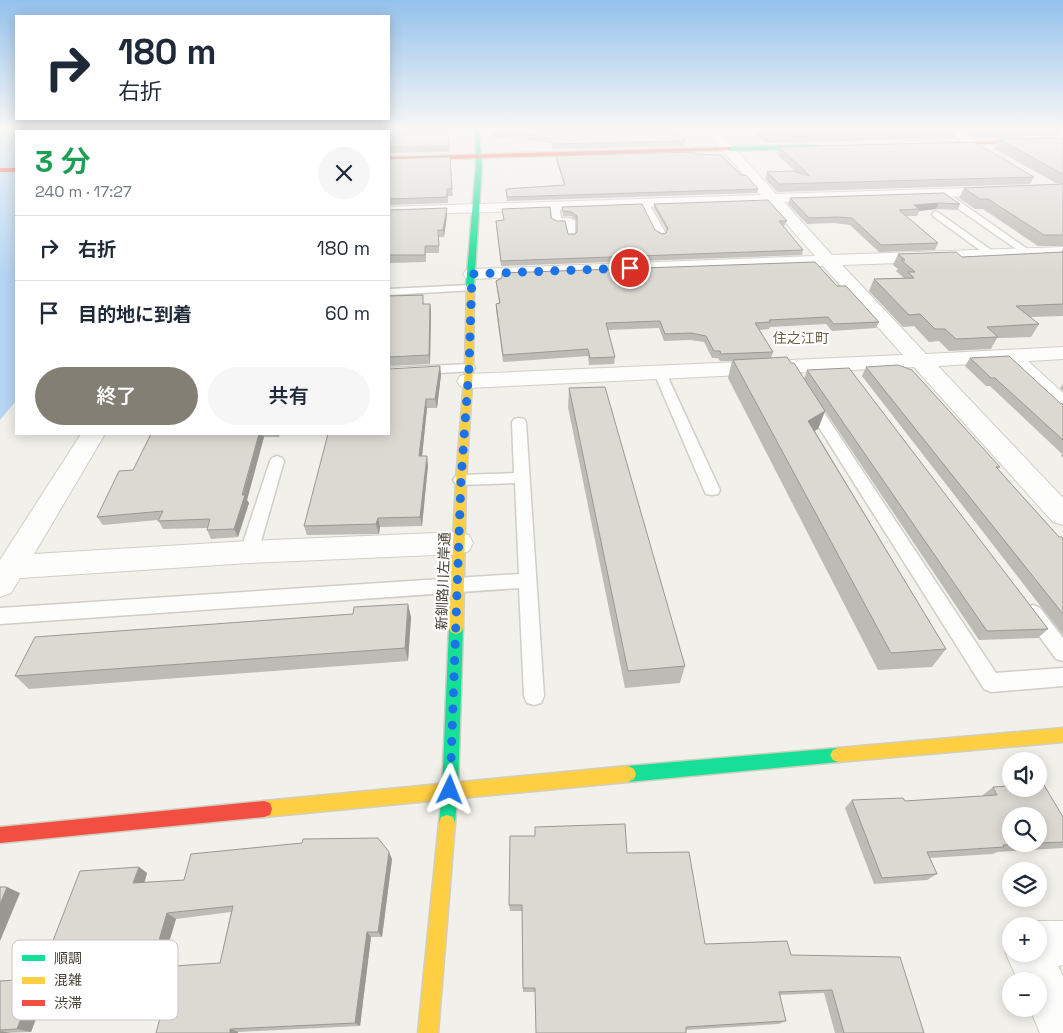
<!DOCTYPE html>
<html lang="ja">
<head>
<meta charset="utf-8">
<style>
	:root { --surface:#fff; --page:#f6f6f7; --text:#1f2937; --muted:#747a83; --line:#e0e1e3; --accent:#847f74 }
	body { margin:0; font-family:"Space Grotesk","Noto Sans JP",sans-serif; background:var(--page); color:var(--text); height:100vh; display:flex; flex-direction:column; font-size:19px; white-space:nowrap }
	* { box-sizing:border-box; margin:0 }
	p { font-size:16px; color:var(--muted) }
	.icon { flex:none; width:28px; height:28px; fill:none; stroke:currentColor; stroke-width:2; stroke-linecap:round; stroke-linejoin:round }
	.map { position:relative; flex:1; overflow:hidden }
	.side { position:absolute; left:15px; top:130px; width:375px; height:305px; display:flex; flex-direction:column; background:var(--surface); border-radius:0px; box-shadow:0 2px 12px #0003 }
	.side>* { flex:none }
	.banner { position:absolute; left:15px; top:15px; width:375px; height:105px; border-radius:0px; box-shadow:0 2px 12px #0003; background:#fff; color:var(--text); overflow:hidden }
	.controls { position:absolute; left:1002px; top:752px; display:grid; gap:10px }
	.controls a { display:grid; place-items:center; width:45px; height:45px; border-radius:50%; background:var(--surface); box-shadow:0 2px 12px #0003; font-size:25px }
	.pin { position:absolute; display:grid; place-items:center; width:42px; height:42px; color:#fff; margin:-21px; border:2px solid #fff; border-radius:50%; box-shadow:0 1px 5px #0007 }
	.me { position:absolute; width:55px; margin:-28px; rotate:2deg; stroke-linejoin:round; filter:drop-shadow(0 0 4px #0008) }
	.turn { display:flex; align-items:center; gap:18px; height:105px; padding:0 20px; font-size:22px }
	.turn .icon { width:65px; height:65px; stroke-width:2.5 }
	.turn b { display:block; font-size:35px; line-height:42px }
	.round { display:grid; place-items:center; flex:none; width:52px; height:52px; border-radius:26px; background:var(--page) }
	.head { display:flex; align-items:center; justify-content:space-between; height:85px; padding:0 20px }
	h1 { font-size:30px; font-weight:600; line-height:38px; color:#1e9e55 }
	.button { display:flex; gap:10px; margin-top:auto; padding:10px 20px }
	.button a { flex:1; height:58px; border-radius:30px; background:var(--accent); color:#fff; font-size:20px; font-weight:600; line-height:58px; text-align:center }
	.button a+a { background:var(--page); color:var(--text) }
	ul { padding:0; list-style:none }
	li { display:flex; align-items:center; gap:15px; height:65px; padding:0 20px; border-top:1px solid var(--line) }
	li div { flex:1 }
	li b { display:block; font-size:19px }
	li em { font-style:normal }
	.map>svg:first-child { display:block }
	.water { fill:#b6d5f3 }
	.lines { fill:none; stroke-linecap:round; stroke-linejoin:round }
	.lane-casing { stroke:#d0cec7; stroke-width:3 }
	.street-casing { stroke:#d0cec7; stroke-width:2 }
	.fast-casing { stroke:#d2cec0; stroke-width:3 }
	.slow-casing { stroke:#d2cec0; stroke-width:3 }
	.jam-casing { stroke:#d2cec0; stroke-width:3 }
	.lane { fill:#fdfdfc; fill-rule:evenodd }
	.street { fill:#fdfdfc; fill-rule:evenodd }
	.fast { fill:#16e098; fill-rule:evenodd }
	.slow { fill:#ffcf43; fill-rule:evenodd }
	.jam { fill:#f24e42; fill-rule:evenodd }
	.wall { fill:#bcbbb5 }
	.shaded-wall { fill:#999893 }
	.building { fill:#dbd9d2; stroke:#999893 }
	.route { stroke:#1a73e8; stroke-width:9; stroke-dasharray:0 16.2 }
	.labels { text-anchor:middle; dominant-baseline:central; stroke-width:4.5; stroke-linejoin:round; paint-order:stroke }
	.far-quarter-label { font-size:14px; fill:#6c624b; stroke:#fff }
	.street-label { font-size:14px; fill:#484235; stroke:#fff }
	.key { fill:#fff; stroke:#c8c6c2; stroke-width:1 }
	.key-label { font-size:14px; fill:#484235 }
</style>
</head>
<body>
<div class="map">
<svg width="1063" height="1033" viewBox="0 0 1063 1033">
	<rect width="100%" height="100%" fill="#f2f0ea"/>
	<!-- water -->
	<polygon class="water" points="0,130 257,130 16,131 16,401 0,420"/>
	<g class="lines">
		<!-- lane casing -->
		<g class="lane-casing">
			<g id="lane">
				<polygon points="1053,130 1063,131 1063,136"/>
				<polygon points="940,192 946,192 1033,253 1028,256 1025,255 940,196"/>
				<polygon points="644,199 648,202 666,234 664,236 661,237 656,234 640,202"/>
				<polygon points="555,202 559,205 561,218 570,218 575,221 575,237 569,237 566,224 557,224 552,221 551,205"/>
				<polygon points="936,211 994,252 994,256 988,256 933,216 932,214"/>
				<polygon points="470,285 474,286 475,288 474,290 389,295 389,289"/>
				<polygon points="469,364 473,365 475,368 473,371 389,376 389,368"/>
				<polygon points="660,369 666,373 720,490 718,494 712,495 706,494 704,490 654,373"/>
				<polygon points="810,398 817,402 996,673 1063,668 1063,686 991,692 984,689 803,402"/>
				<polygon points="519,418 524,419 526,422 544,696 541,703 534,705 527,703 524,696 519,588 0,624 0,608 519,574 515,483 461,485 456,484 453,480 456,476 461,475 514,473 512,422 514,419"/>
				<polygon points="277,456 282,458 284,461 258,552 255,557 249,558 243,557 240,552 270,461 272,458"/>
				<polygon points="1033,605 1040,608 1063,638 1063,661 1056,659 1026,618 1024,613 1026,608"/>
			</g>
		</g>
		<!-- street casing -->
		<g class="street-casing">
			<g id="street">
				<polygon points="705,130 718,130 776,194 1063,185 1063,193 784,202 832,255 1063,247 1063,257 842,265 926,354 1063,347 1063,359 1028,361 1063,393 1063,412 1055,410 1005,362 938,366 1063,498 1063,525 1053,522 914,367 468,388 460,386 457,381 460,376 468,374 903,355 823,266 472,279 466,278 463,274 466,270 472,269 815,256 768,203 389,215 389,207 761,195"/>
				<polygon points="943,130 958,130 1004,158 998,162 993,161"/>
				<polygon points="81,434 105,434 34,554 249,541 459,532 469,535 473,543 469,551 459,554 249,563 20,578 11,593 0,597 0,560"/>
				<polygon points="1039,921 1063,921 1063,965 1058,966 1063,976 1063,1033 1040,1033 1030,1009 1039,1009 1039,981 1018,981 1006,954 1011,942 1011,954 1039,954 1039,926 1027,926"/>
			</g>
		</g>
		<!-- fast casing -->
		<g class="fast-casing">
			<g id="fast">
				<polygon points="475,130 479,130 482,165 474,286 470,288 466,286 476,165"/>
				<polygon points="817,145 819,148 730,151 727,149 730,147"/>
				<polygon points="456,622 461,624 463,628 458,790 455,823 453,829 447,831 441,829 439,823 442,790 449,628 451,624"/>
				<polygon points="838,748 843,750 846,755 843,760 838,762 628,782 622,779 620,774 622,769 628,766"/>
			</g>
		</g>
		<!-- slow casing -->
		<g class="slow-casing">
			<g id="slow">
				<polygon points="467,284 474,286 473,368 466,480 463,628 461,632 456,634 451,632 449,628 456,480 465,368"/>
				<polygon points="1063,728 1063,742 838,762 833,760 830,755 833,750 838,748"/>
				<polygon points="628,766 634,769 636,774 634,779 628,782 264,817 258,815 256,809 258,803 264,801"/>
				<polygon points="447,815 453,817 455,823 438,1033 418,1033 439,823 441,817"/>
			</g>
		</g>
		<!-- jam casing -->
		<g class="jam-casing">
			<g id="jam">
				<polygon points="1063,140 1063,142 940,145 938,144 940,143"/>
				<polygon points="730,147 732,150 389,161 389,157"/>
				<rect x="0" y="168" width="16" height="4"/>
				<polygon points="264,801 270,803 272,809 270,815 264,817 0,843 0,827"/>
			</g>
		</g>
		<!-- lane -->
		<use href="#lane" class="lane"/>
		<!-- street -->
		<use href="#street" class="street"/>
		<!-- fast -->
		<use href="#fast" class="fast"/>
		<!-- slow -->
		<use href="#slow" class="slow"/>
		<!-- jam -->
		<use href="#jam" class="jam"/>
	</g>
	<!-- wall -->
	<g class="wall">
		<polygon points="448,130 450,152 389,153 389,131"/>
		<polygon points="492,130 676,130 685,141 684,146 553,149 551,143 528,140 527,136 493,138"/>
		<polygon points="751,130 956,130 953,138 766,143"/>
		<polygon points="962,130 1061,130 1058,135 975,138"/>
		<polygon points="1063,138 1063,184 1056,183 995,149 999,139"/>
		<polygon points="779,147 1034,177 1030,184 777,192 765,179 767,172 796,172 777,154"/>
		<polygon points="695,154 741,175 758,189 757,193 507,201 506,189 564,185 556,160 556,156"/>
		<polygon points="450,157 453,196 448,196 448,203 389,205 389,159"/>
		<polygon points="1063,184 1063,246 1038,246 983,209 975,209 959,198 964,188"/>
		<polygon points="790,198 960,204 958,210 936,209 919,211 917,216 906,216 938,243 935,250 879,252 850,225 834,223 807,224 788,204"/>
		<polygon points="654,204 787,221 785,225 782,226 803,250 802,255 501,266 496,225 504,220 502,209 551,218 568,234 575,234 577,232 577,221 571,216 563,216 562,207 655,230 662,234 666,233 667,231 654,208"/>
		<polygon points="389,210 447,215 444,237 439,237 439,253 426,253 426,262 389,263"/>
		<polygon points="1063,249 1063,316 1030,317 1039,324 1031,337 997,338 991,349 949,351 939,341 929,342 914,326 903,327 869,291 874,279 904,278 896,271 898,269 893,265 898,254 962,257 1061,252"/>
		<polygon points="496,281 837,286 879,322 876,328 832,331 826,324 770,327 769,329 759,330 773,352 771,358 791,363 804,379 807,370 1048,629 1038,638 979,640 825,411 818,429 815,431 946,649 932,667 878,670 728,378 732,361 720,361 718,358 712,358 704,342 690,340 664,341 659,328 608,330 615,357 614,364 589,365 588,356 503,362 496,310 496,304 499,303"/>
		<polygon points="389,296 424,304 430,304 431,312 430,364 389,366"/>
		<polygon points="970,358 1060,403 1063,404 1063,458 1061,456 1062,454 990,386 986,386 965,366"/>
		<polygon points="440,366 441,375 437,408 427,408 422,456 428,465 422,526 380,527 379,534 307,535 304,526"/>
		<polygon points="866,367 1000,467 998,469 1059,537 1063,538 1063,635 862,376"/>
		<polygon points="1063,384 1063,391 1060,388"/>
		<polygon points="569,388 685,666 680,683 625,688 568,407"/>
		<polygon points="151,434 280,434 279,437 264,437 247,500 249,503 238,537 211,539 207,530 207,528 163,529 158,520 103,525 97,517 133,470"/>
		<polygon points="411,617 408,661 29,689 15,676"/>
		<polygon points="993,787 1063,817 1063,848 997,852 993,854 930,858 937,874 927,880 874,884 845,808 852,800 905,801 983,796 983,795"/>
		<polygon points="627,853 705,944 791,955 924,1033 835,1033 824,993 780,995 786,1021 779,1024 686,1030 535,992 523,992 522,911 510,911 509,905"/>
		<polygon points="392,859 382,937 371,937 360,1026 238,1032 156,1033 220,963 231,912 176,919 166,952 132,954 129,964 56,969 44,964 139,867 147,873 145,882 184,880"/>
		<polygon points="36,979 49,984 31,1032 0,1033 0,981"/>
	</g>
	<!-- shaded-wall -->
	<g class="shaded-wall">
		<polygon points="939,203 936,209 919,211 919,209 914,205"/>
		<polygon points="447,208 447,215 444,237 443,230"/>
		<polygon points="430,304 431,312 430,364 429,355"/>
		<polygon points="440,366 441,375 437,408 435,399"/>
		<polygon points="426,399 427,408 421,466 419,456"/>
		<polygon points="825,411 818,429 801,439 808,421"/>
		<polygon points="259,434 262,434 264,437 247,500 249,503 238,537 234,529"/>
		<polygon points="427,456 428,465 422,526 420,517"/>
		<polygon points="378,518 380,527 379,534 376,524"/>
		<polygon points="408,604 411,617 408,661 405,648"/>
		<polygon points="389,852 392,859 382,937 378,932"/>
		<polygon points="139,867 147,873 142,889 133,883"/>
		<polygon points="7,887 20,893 0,941 0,904"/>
		<polygon points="167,913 176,919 166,952 157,947"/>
		<polygon points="367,932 371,937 360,1026 355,1023"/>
		<polygon points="122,949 132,954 129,964 119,960"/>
		<polygon points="36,979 49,984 31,1032 17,1029"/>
		<polygon points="230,1029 238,1032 238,1033 230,1033"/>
		<polygon points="0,1031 11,1033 0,1033"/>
	</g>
	<!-- building -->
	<g class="building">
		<polygon points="318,130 448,130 449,146 389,147 389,131 317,131"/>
		<polygon points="493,130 676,130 685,141 553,144 551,139 528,135 527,132 493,133"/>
		<polygon points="763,130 921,130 768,134"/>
		<polygon points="1063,138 1063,173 1061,173 999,139"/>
		<polygon points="974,142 1034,177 779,184 767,172 793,171 810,176 779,147"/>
		<polygon points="693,152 695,154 721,155 741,175 746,175 758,189 507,197 506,189 565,185 556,156"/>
		<polygon points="450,157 452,189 447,189 447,197 389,199 389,159"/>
		<polygon points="1063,184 1063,235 1044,235 988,199 980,199 964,188"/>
		<polygon points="944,193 960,204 939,203 914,205 919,209 899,210 938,243 881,245 852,218 837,217 809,218 790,198"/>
		<polygon points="768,200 787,221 779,221 803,250 501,261 496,221 504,220 502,209 550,207 551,218 557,221 565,221 568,234 575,234 577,232 577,216 571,212 563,211 562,207 642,204 655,230 662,234 666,233 668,228 654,204"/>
		<polygon points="447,208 443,230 438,230 439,246 425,246 425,255 389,255 389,210"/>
		<polygon points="956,252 962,257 1063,252 1063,304 1016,306 1039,324 987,327 998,337 956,339 945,329 935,329 920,314 909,315 874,279 914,278 908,272 915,272 901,260 905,260 898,254"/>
		<polygon points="815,262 837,286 846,286 879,322 834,324 828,317 769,320 771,322 755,323 773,352 721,354 720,351 714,351 706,336 691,333 665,334 660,321 606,323 615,357 590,358 588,349 503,355 496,304 500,303 496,281 502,278 502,273"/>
		<polygon points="423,295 423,304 430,304 429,355 389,357 389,296"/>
		<polygon points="1009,356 1060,403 1063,404 1063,440 995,378 991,378 970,358"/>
		<polygon points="787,357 791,363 794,363 825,411 808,421 946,649 891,653 733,360"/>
		<polygon points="898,365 912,370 1000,467 996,467 1059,537 1062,537 1063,538 1063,614 866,367"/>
		<polygon points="440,366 435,399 426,399 419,456 427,456 420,517 378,518 376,524 304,526 328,434 389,434 389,369"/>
		<polygon points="849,368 1048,629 987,631 807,370"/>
		<polygon points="605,387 685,666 628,671 569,388"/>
		<polygon points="151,434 259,434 242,495 245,495 234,529 207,530 210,519 158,521 163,511 97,517 119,471 133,470"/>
		<polygon points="408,604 405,648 15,676 35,637 353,614 354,607"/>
		<polygon points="1039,785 1044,785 1063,817 1063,842 1039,843 1039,816 1011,816 1011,844 1033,844 1003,845 1004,847 927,852 937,874 882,878 852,800 903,798 905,801 997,795 993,787 1011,786 1011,789 1039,789"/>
		<polygon points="625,824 627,853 689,852 705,944 787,941 791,955 900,957 924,1033 844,1033 832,990 779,992 786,1021 686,1027 686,1033 536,1033 535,988 523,988 522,905 509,905 510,836 535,836 535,827"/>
		<polygon points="378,838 389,852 378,932 367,932 355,1023 230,1029 230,1033 156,1033 174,966 220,963 233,906 167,913 157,947 122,949 119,960 44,964 80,871 139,867 133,883 184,880 191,854 302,843 303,839"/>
		<polygon points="0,887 7,887 0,904"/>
		<polygon points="36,979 17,1029 0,1030 0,981"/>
	</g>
	<!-- sky -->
	<linearGradient id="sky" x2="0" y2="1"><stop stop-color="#94c1ec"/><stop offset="0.47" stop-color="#f9f8f6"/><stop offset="1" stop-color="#f9f8f6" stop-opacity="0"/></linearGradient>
	<rect width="1063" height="275" fill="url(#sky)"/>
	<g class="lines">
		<!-- route -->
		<polyline class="route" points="450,790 461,480 469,368 472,274 630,268"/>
	</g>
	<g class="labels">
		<!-- far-quarter labels -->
		<g class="far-quarter-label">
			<text x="801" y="338">住之江町</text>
		</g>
		<!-- street labels -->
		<g class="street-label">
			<text transform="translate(443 581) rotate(-88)">新釧路川左岸通</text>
		</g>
	</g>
	<!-- legend -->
	<rect x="12" y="940" width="166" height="80" rx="8" class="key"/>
	<rect x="22" y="955" width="23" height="6" fill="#16e098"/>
	<rect x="22" y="977" width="23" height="7" fill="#ffcf43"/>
	<rect x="22" y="1000" width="23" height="6" fill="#f24e42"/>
	<g class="key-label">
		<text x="54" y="963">順調</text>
		<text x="54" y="985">混雑</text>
		<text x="54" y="1008">渋滞</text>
	</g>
</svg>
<div class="controls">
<a><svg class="icon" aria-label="sound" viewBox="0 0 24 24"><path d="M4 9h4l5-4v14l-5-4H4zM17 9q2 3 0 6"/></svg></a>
<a><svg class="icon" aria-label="search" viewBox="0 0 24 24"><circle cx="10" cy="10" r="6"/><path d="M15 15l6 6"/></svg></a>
<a><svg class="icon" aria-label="layers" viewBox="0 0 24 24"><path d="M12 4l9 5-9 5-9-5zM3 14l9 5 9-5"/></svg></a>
<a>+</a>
<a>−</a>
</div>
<div class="pin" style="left:630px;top:268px;background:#d93025"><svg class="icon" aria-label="arrive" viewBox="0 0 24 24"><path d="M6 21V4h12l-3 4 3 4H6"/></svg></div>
<svg class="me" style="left:450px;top:790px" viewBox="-20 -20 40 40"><path d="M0-17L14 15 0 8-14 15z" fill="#1a73e8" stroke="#fff" stroke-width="4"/></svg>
<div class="banner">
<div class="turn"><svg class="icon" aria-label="right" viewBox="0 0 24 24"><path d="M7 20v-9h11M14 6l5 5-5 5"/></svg><div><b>180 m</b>右折</div></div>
</div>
<section class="side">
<div class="head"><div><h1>3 分</h1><p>240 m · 17:27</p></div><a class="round"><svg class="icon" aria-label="close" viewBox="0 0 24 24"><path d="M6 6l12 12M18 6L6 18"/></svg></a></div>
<ul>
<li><svg class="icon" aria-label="right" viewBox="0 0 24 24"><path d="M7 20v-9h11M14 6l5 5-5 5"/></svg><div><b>右折</b></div><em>180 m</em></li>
<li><svg class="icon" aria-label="arrive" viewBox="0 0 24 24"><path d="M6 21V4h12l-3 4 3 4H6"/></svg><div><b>目的地に到着</b></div><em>60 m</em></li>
</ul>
<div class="button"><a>終了</a><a>共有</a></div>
</section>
</div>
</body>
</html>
